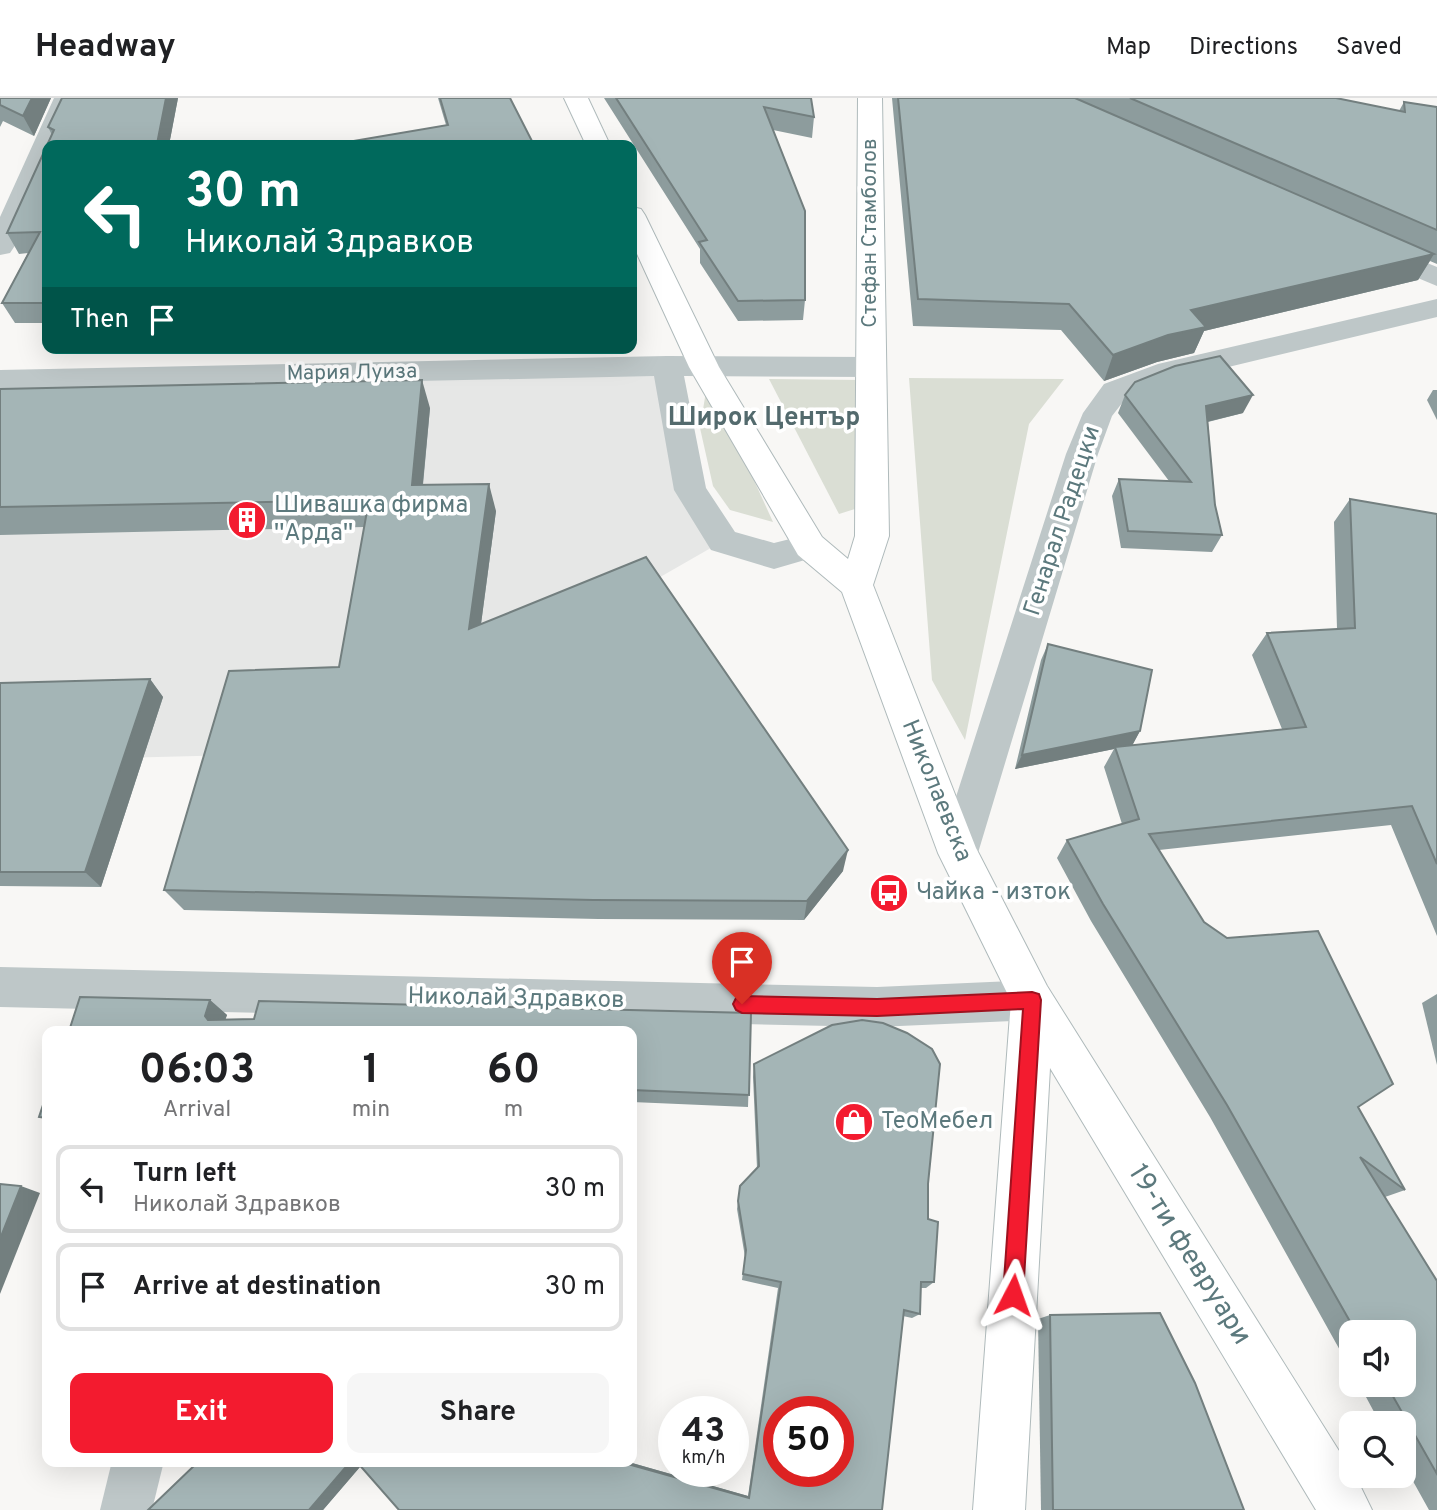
<!DOCTYPE html>
<html lang="en">
<head>
<meta charset="utf-8">
<style>
	:root { --surface:#fff; --page:#f6f6f6; --text:#202124; --muted:#757577; --line:#e0e0e0; --accent:#f31b2f }
	body { margin:0; font-family:Overpass,sans-serif; background:var(--page); color:var(--text); height:100vh; display:flex; flex-direction:column; font-size:26px; white-space:nowrap }
	* { box-sizing:border-box; margin:0 }
	p { font-size:23px; color:var(--muted) }
	.icon { flex:none; width:38px; height:38px; fill:none; stroke:currentColor; stroke-width:2; stroke-linecap:round; stroke-linejoin:round }
	.map { position:relative; flex:1; overflow:hidden }
	.sheet { position:absolute; left:42px; top:928px; width:595px; height:441px; display:flex; flex-direction:column; background:var(--surface); border-radius:14px; box-shadow:0 7px 28px #0002 }
	.sheet>* { flex:none }
	.guide { position:absolute; left:42px; top:42px; width:595px; height:214px; border-radius:14px; box-shadow:0 7px 28px #0002; background:#00695c; color:#fff; overflow:hidden }
	.tools { position:absolute; left:1339px; top:1222px; display:grid; gap:14px }
	.tools a { display:grid; place-items:center; width:77px; height:77px; border-radius:14px; background:var(--surface); box-shadow:0 7px 28px #0002; font-size:35px }
	.speed { position:absolute; left:658px; top:1298px; display:flex; gap:14px; font-size:35px; font-weight:700; text-align:center }
	.speed>* { display:grid; place-content:center; width:91px; height:91px; border-radius:50%; background:var(--surface); box-shadow:0 7px 28px #0002; line-height:1 }
	.speed small { font-size:18px; font-weight:400 }
	.speed .limit { border:10px solid #d22; background:#fff; color:#111 }
	.pin { position:absolute; display:grid; place-items:center; width:60px; height:60px; color:#fff; margin:-72px -30px; border-radius:50% 50% 50% 0; rotate:-45deg; box-shadow:0 0 7px #0007 }
	.pin .icon { rotate:45deg }
	.me { position:absolute; width:77px; margin:-38px; rotate:4deg; stroke-linejoin:round; filter:drop-shadow(0 0 5px #0008) }
	.turn { display:flex; align-items:center; gap:24px; height:147px; padding:0 28px; font-size:32px }
	.turn .icon { width:91px; height:91px; stroke-width:2.5 }
	.turn b { display:block; font-size:49px; line-height:60px }
	.then { display:flex; align-items:center; height:66px; padding:0 28px; background:#0003; gap:14px; font-size:26px }
	.eta { display:flex; justify-content:space-evenly; align-items:center; height:119px; text-align:center }
	.eta b { font-size:42px; font-weight:700; line-height:49px }
	.action { display:flex; gap:14px; margin-top:auto; padding:14px 28px }
	.action a { flex:1; height:80px; border-radius:14px; background:var(--accent); color:#fff; font-size:28px; font-weight:700; line-height:80px; text-align:center }
	.action a+a { background:var(--page); color:var(--text) }
	ul { padding:0; list-style:none }
	li { display:flex; align-items:center; gap:21px; height:88px; margin:0 14px 10px; padding:0 14px; border:4px solid var(--line); border-radius:14px }
	li div { flex:1 }
	li b { display:block; font-size:26px }
	li em { font-style:normal }
	header { display:flex; align-items:center; gap:42px; box-sizing:border-box; height:98px; padding:0 35px; background:var(--surface); border-bottom:2px solid var(--line) }
	header strong { font-size:33px }
	nav { display:flex; gap:38px; margin-inline-start:auto; font-size:24px }
	.map>svg:first-child { display:block }
	.built { fill:#e6e7e6 }
	.green { fill:#daded4 }
	.lines { fill:none; stroke-linecap:round; stroke-linejoin:round }
	.major-casing { stroke:#afbabb; stroke-width:2 }
	.minor { fill:#bec7c8; fill-rule:evenodd }
	.major { fill:#fff; fill-rule:evenodd }
	.wall { fill:#8d9c9d }
	.shaded-wall { fill:#737f7f }
	.building { fill:#a4b5b6; stroke:#737f7f; stroke-width:2; fill-rule:evenodd }
	.route { fill:#f31b2f; stroke:#9e121f; stroke-width:2 }
	.labels { text-anchor:middle; dominant-baseline:central; stroke-width:7; stroke-linejoin:round; paint-order:stroke }
	.far-street-label { font-size:21px; fill:#5c797d; stroke:#fff }
	.poi-label { font-size:24px; fill:#5c797d; stroke:#fff; text-anchor:start }
	.street-label { font-size:24px; fill:#5c797d; stroke:#fff }
	.far-district-label { font-size:26px; font-weight:bold; fill:#536a6d; stroke:#fff }
	.near-street-label { font-size:28px; fill:#5c797d; stroke:#fff }
</style>
</head>
<body>
<header>
<strong>Headway</strong>
<nav><a>Map</a><a>Directions</a><a>Saved</a></nav>
</header>
<div class="map">
<svg width="1437" height="1412" viewBox="0 0 1437 1412">
	<rect width="100%" height="100%" fill="#f8f7f5"/>
	<!-- built -->
	<polygon class="built" points="667,268 690,392 723,443 648,486 271,656 0,663 0,282"/>
	<!-- green -->
	<g class="green">
		<polygon points="909,280 1064,281 1029,326 965,642 932,582"/>
		<polygon points="708,281 773,424 730,412 713,388 700,330"/>
		<polygon points="769,281 862,282 858,410 839,416"/>
	</g>
	<g class="lines">
		<!-- major casing -->
		<g class="major-casing">
			<g id="major">
				<polygon points="564,0 588,0 610,47 586,47"/>
				<polygon points="858,0 882,0 889,438 873,487 976,750 1047,888 1351,1372 1351,1377 1355,1377 1372,1412 1316,1412 1050,970 1025,1412 973,1412 1011,903 938,755 842,494 798,457 689,269 632,145 632,109 641,111 645,117 719,269 822,439 848,461 855,438"/>
			</g>
		</g>
		<!-- minor -->
		<g class="minor">
			<polygon points="54,0 78,0 58,47 47,47 47,71 14,149 10,155 0,157 0,119"/>
			<polygon points="1375,144 1437,169 1437,188 1365,158 1361,152 1365,146"/>
			<polygon points="1437,201 1437,219 1166,284 1126,300 1112,318 1098,356 978,755 972,767 958,773 944,767 938,755 1066,356 1083,315 1104,286 1158,266"/>
			<polygon points="667,258 871,259 881,262 886,269 881,276 871,279 684,278 706,390 735,434 774,445 810,436 822,439 827,448 822,457 774,471 711,452 674,392 654,278 0,292 0,272"/>
			<polygon points="0,869 877,889 1032,882 1047,888 1053,902 1047,916 1032,922 877,929 0,909"/>
			<polygon points="112,1363 164,1363 152,1412 100,1412"/>
		</g>
		<!-- major -->
		<use href="#major" class="major"/>
	</g>
	<!-- wall -->
	<g class="wall">
		<polygon points="0,0 51,0 34,38 3,23 0,29"/>
		<polygon points="178,0 169,47 47,47 47,225 15,225 2,205 28,155 19,156 7,135 52,37 48,29"/>
		<polygon points="438,0 510,0 446,27"/>
		<polygon points="604,0 811,0 814,19 812,40 773,32 805,202 803,222 738,223 700,165 700,151"/>
		<polygon points="892,0 1336,0 1399,13 1404,4 1437,9 1437,166 1430,163 1418,182 1204,233 1194,255 1157,264 1104,283 1061,232 913,228"/>
		<polygon points="0,291 430,310 423,387 496,413 481,526 843,773 804,822 598,821 184,812 164,792 339,569 364,429 0,437"/>
		<polygon points="1433,292 1437,292 1437,322 1427,302"/>
		<polygon points="1125,297 1243,315 1208,324 1215,407 1222,437 1212,454 1121,450 1112,398 1119,381 1169,383 1118,315"/>
		<polygon points="1350,401 1437,416 1437,838 1391,727 1159,752 1204,824 1358,1009 1405,1092 1385,1099 1437,1183 1437,1412 1429,1412 1404,1367 1404,1325 1380,1325 1359,1286 1404,1286 1404,1234 1351,1234 1351,1272 1210,1019 1091,823 1057,760 1067,742 1122,726 1104,669 1114,651 1015,671 1041,562 1048,546 1140,633 1132,647 1282,631 1252,557 1267,535 1337,531 1334,424"/>
		<polygon points="150,581 163,599 101,789 0,788 0,585"/>
		<polygon points="1437,896 1437,967 1422,905"/>
		<polygon points="80,899 210,902 227,917 225,921 254,921 259,903 751,915 748,1009 632,1004 632,933 69,933"/>
		<polygon points="754,966 928,1086 928,1121 934,1184 926,1190 921,1190 920,1216 912,1220 903,1218 882,1412 360,1369 323,1412 148,1412 199,1363 625,1363 748,1398 778,1190 742,1182 745,1159 737,1111 738,1103 757,1070 753,979"/>
		<polygon points="1050,1217 1244,1412 1041,1412 1038,1221"/>
	</g>
	<!-- shaded-wall -->
	<g class="shaded-wall">
		<polygon points="32,0 51,0 34,38 23,18"/>
		<polygon points="166,0 178,0 169,47 151,47"/>
		<polygon points="1434,156 1418,182 1204,233 1194,255 1157,264 1104,283 1113,257 1191,212"/>
		<polygon points="422,282 430,310 420,415 412,387"/>
		<polygon points="1253,297 1243,315 1198,326 1206,308"/>
		<polygon points="489,386 496,413 477,556 469,531"/>
		<polygon points="150,581 163,599 101,789 85,774"/>
		<polygon points="1140,633 1132,648 1115,649 1114,651 1015,671 1022,657"/>
		<polygon points="848,752 843,773 804,822 807,803"/>
		<polygon points="210,902 227,917 222,932 208,922 205,918"/>
		<polygon points="21,1088 40,1095 0,1196 0,1141"/>
		<polygon points="351,1363 365,1363 323,1412 309,1412"/>
		<polygon points="617,1363 625,1363 748,1398 749,1400"/>
	</g>
	<!-- building -->
	<g class="building">
		<polygon points="0,0 32,0 23,18 0,7"/>
		<polygon points="62,0 166,0 157,46 47,47 47,205 2,205 40,134 7,135 54,32 48,29"/>
		<polygon points="440,0 510,0 534,47 330,47 448,27"/>
		<polygon points="616,0 811,0 814,19 764,9 805,113 805,202 738,203 699,144 707,142"/>
		<polygon points="898,0 1075,0 1434,156 1191,212 1206,229 1168,237 1113,257 1069,206 918,201"/>
		<polygon points="1130,0 1336,0 1405,14 1404,4 1437,9 1437,132"/>
		<polygon points="1220,258 1253,297 1206,308 1215,407 1222,437 1128,433 1119,381 1191,384 1125,297 1135,284 1175,268"/>
		<polygon points="422,282 412,387 489,386 469,531 646,459 848,752 807,803 593,802 164,792 229,573 339,569 369,402 0,409 0,291"/>
		<polygon points="1350,401 1437,416 1437,766 1412,708 1149,736 1204,824 1227,840 1318,833 1393,986 1358,1009 1405,1092 1360,1059 1437,1183 1437,1376 1386,1286 1404,1286 1404,1234 1356,1234 1227,1007 1103,806 1067,742 1139,721 1115,649 1306,629 1267,535 1355,530"/>
		<polygon points="1048,546 1152,572 1140,633 1022,657"/>
		<polygon points="150,581 85,774 0,774 0,585"/>
		<polygon points="80,899 210,902 205,918 208,922 254,921 259,903 751,915 749,997 632,992 632,933 69,933"/>
		<path d="M 862,922 L 883,925 L 907,935 L 932,951 L 940,966 L 928,1086 L 928,1121 L 938,1124 L 934,1184 L 921,1184 L 920,1216 L 904,1212 L 882,1412 L 399,1412 L 356,1363 L 617,1363 L 749,1400 L 781,1184 L 743,1176 L 746,1152 L 738,1103 L 740,1088 L 759,1068 L 754,966 L 832,927 ZM 779,1314 L 838,1314 L 838,1374 L 779,1374 Z"/>
		<polygon points="47,995 47,1020 39,1019"/>
		<polygon points="0,1086 21,1088 0,1141"/>
		<polygon points="1160,1215 1195,1285 1244,1412 1053,1412 1050,1217"/>
		<polygon points="199,1363 351,1363 309,1412 148,1412"/>
	</g>
	<!-- route -->
	<polygon class="route" points="1032,894 1039,896 1041,902 1023,1197 1020,1204 1013,1207 1006,1204 1003,1197 1023,911 877,918 742,915 736,912 733,906 736,900 742,898 877,901"/>
	<!-- icons -->
	<defs>
		<g id="building-disc" transform="scale(2.0125)"><circle r="9.5" fill="#f31b2f" stroke="#fff"/><path d="M-4-6H4V6H1V3H-1V6H-4ZM-2.5-4.3h1.7v1.8h-1.7ZM.8-4.3h1.7v1.8H.8ZM-2.5-1h1.7V.8h-1.7ZM.8-1h1.7V.8H.8Z" fill="#fff"/></g>
		<g id="bus-disc" transform="scale(2.0125)"><circle r="9.5" fill="#f31b2f" stroke="#fff"/><path d="M-5-6H5V4H4V6H2V4H-2V6H-4V4H-5ZM-3.5-4V0h7V-4ZM-3.5 1.2v1.5H-2V1.2ZM2 1.2v1.5H3.5V1.2Z" fill="#fff"/></g>
		<g id="shop-disc" transform="scale(2.0125)"><circle r="9.5" fill="#f31b2f" stroke="#fff"/><path d="M-5-2.5h2.3a2.7 3.5 0 0 1 5.4 0H5L5.5 6h-11ZM-1.5-2.5h3a1.5 2.3 0 0 0-3 0Z" fill="#fff"/></g>
	</defs>
	<g fill-rule="evenodd">
		<use href="#building-disc" x="247" y="422"/>
		<use href="#bus-disc" x="889" y="795"/>
		<use href="#shop-disc" x="854" y="1024"/>
	</g>
	<g class="labels">
		<!-- far-street labels -->
		<g class="far-street-label">
			<text transform="translate(870 135) rotate(-90)">Стефан Стамболов</text>
			<text transform="translate(352 275) rotate(-1)">Мария Луиза</text>
		</g>
		<!-- poi labels -->
		<g class="poi-label">
			<text x="274" y="408">Шивашка фирма<tspan x="274" dy="28">''Арда''</tspan></text>
			<text x="916" y="795">Чайка - изток</text>
			<text x="881" y="1024">ТеоМебел</text>
		</g>
		<!-- street labels -->
		<g class="street-label">
			<text transform="translate(1063 423) rotate(-72)">Генарал Радецки</text>
			<text transform="translate(936 693) rotate(68)">Николаевска</text>
			<text transform="translate(516 901) rotate(1)">Николай Здравков</text>
		</g>
		<!-- far-district labels -->
		<g class="far-district-label">
			<text x="764" y="320">Широк Център</text>
		</g>
		<!-- near-street labels -->
		<g class="near-street-label">
			<text transform="translate(1189 1157) rotate(58)">19-ти февруари</text>
		</g>
	</g>
</svg>
<div class="tools">
<a><svg class="icon" aria-label="sound" viewBox="0 0 24 24"><path d="M4 9h4l5-4v14l-5-4H4zM17 9q2 3 0 6"/></svg></a>
<a><svg class="icon" aria-label="search" viewBox="0 0 24 24"><circle cx="10" cy="10" r="6"/><path d="M15 15l6 6"/></svg></a>
</div>
<div class="speed"><div>43<small>km/h</small></div><div class="limit">50</div></div>
<div class="pin" style="left:742px;top:906px;background:#d93025"><svg class="icon" aria-label="arrive" viewBox="0 0 24 24"><path d="M6 21V4h12l-3 4 3 4H6"/></svg></div>
<svg class="me" style="left:1013px;top:1197px" viewBox="-20 -20 40 40"><path d="M0-17L14 15 0 8-14 15z" fill="#f31b2f" stroke="#fff" stroke-width="4"/></svg>
<div class="guide">
<div class="turn"><svg class="icon" aria-label="left" viewBox="0 0 24 24"><path d="M17 20v-9H6M10 6l-5 5 5 5"/></svg><div><b>30 m</b>Николай Здравков</div></div>
<div class="then">Then<svg class="icon" aria-label="arrive" viewBox="0 0 24 24"><path d="M6 21V4h12l-3 4 3 4H6"/></svg></div>
</div>
<section class="sheet">
<div class="eta">
<div><b>06:03</b><p>Arrival</p></div>
<div><b>1</b><p>min</p></div>
<div><b>60</b><p>m</p></div>
</div>
<ul>
<li><svg class="icon" aria-label="left" viewBox="0 0 24 24"><path d="M17 20v-9H6M10 6l-5 5 5 5"/></svg><div><b>Turn left</b><p>Николай Здравков</p></div><em>30 m</em></li>
<li><svg class="icon" aria-label="arrive" viewBox="0 0 24 24"><path d="M6 21V4h12l-3 4 3 4H6"/></svg><div><b>Arrive at destination</b></div><em>30 m</em></li>
</ul>
<div class="action"><a>Exit</a><a>Share</a></div>
</section>
</div>
</body>
</html>
